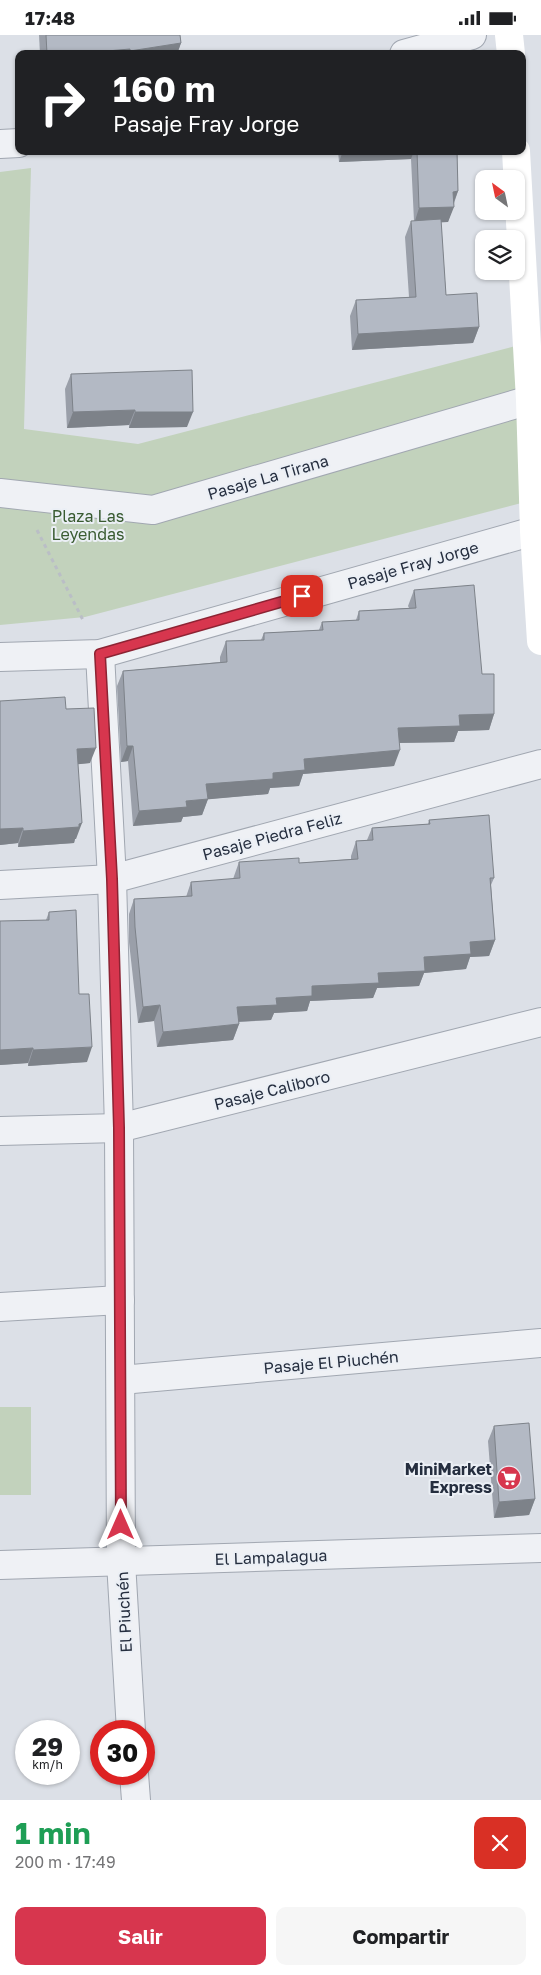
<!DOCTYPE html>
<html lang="es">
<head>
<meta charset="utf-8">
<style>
	:root { --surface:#fff; --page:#f6f6f6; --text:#202124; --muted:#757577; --accent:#d7364e }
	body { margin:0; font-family:"Golos Text",sans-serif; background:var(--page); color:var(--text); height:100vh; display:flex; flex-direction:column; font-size:19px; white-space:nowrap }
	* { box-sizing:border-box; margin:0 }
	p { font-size:16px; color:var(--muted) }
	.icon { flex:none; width:28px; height:28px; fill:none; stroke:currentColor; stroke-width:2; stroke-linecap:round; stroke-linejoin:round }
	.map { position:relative; height:1765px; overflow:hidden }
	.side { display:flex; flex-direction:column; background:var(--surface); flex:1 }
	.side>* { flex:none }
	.banner { position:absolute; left:15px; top:15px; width:511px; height:105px; border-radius:10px; box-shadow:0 1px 4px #0004; background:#202124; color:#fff; overflow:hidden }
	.needle { width:32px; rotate:327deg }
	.fabs { position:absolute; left:475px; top:135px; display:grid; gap:10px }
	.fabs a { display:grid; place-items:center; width:50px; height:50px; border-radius:10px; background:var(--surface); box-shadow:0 1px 4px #0004; font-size:25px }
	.speed { position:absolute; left:15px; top:1685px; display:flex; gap:10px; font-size:25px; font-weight:700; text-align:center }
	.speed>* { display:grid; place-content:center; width:65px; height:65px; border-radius:50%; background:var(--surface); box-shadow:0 1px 4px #0004; line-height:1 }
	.speed small { font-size:12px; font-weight:400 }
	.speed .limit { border:8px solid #d22; background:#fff; color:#111 }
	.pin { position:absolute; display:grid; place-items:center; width:42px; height:42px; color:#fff; margin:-21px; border-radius:10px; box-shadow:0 2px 8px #0006 }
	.me { position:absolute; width:55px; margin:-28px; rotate:0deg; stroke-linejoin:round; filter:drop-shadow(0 0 4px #0008) }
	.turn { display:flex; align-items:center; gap:18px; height:105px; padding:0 15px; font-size:22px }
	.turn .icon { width:65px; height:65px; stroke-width:2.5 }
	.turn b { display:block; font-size:35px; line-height:42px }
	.round { display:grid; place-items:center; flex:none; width:52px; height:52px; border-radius:10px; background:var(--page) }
	.summary { display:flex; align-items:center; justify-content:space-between; height:85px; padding:0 15px }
	h1 { font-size:30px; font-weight:700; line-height:38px; color:#1e9e55 }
	.button { display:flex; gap:10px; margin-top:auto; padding:10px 15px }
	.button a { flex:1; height:58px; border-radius:10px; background:var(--accent); color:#fff; font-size:20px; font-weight:700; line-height:58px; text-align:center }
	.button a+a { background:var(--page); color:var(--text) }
	.status { display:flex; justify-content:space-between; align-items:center; height:35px; padding:0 25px; background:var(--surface); direction:ltr }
	.status svg { height:14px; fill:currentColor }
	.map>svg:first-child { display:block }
	.green { fill:#c2d2bc }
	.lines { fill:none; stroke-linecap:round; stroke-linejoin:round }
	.pedestrian-casing { stroke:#a1a7b1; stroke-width:30 }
	.minor-casing { stroke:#a1a7b1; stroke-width:30 }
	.path { stroke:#babec6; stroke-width:3; stroke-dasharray:4 4; stroke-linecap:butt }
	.pedestrian { stroke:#eff1f5; stroke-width:28 }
	.minor { stroke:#eff1f5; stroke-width:28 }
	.secondary { stroke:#fff; stroke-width:28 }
	.wall { fill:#9a9fa9 }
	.shaded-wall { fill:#7d8289 }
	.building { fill:#b3b9c4; stroke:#7d8289 }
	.route-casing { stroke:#8c2333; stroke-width:12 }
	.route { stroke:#d7364e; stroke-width:9 }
	.labels { text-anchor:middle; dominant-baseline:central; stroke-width:4; stroke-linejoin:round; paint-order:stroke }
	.street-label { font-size:16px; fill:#252e3f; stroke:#ebeff5 }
	.park-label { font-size:16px; fill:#395b31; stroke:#ebeff5 }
	.poi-label { font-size:16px; font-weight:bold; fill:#252e3f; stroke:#ebeff5; text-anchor:end }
</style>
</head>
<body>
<div class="status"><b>17:48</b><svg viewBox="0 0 49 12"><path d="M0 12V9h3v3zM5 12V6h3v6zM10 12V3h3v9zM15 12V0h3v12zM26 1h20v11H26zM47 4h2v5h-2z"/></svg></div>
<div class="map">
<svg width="541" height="1765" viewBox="0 0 541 1765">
	<rect width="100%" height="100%" fill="#dce0e7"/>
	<!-- green -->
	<g class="green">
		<polygon points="31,133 24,394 138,409 527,308 533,465 85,582 0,590 0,137"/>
		<rect x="0" y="1372" width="31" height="88"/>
	</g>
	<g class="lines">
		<!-- pedestrian casing -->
		<g class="pedestrian-casing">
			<g id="pedestrian">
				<polyline points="121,1527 131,1696"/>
				<polyline points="134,1739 136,1765"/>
			</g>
		</g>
		<!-- minor casing -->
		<g class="minor-casing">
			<g id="minor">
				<polyline points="404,19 472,0"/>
				<polyline points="0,109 19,108"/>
				<polyline points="0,458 153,475 530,365"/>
				<polyline points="100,619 112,844 119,1093 121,1527"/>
				<polyline points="0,622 100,619 534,496"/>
				<polyline points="0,850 112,844 541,729"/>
				<polyline points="0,1096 119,1093 541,987"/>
				<polyline points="0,1272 120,1265"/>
				<polyline points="121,1345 541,1308"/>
				<polyline points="0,1530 541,1513"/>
			</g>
		</g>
		<!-- path -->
		<polyline class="path" points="37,495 84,587"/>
		<!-- pedestrian -->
		<use href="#pedestrian" class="pedestrian"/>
		<!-- minor -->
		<use href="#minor" class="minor"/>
		<!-- secondary -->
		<g class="secondary">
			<polyline points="509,0 511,19"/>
			<polyline points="516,116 530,365 534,496 541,606"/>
		</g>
	</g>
	<!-- wall -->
	<g class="wall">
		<polygon points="39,0 180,0 181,8 177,19 40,19"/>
		<polygon points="338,116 457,116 458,156 448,187 441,187 446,260 479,292 473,308 352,315 350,281 356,265 409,262 405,202 411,186 414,186 411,124 339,127"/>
		<polygon points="71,339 187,392 129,393 129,390 67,393 65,354"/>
		<polygon points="414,555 482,639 494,679 489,695 458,696 454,707 399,708 394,731 303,739 299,751 270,753 268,759 208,764 202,780 183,782 181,787 133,791 128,726 121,727 117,651 123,636 220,627 220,622 226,606 261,605 264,598 319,595 322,587 356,585 359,576 409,573 408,571"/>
		<polygon points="0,666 66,674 90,728 78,729 76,804 75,804 74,808 18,812 18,808 0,810"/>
		<polygon points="429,785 494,843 491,850 495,905 489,921 470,922 466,934 424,938 419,951 377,953 373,963 310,966 307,976 274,978 271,985 239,987 239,989 233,1005 157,1012 154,986 138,988 129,907 129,879 134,864 186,862 191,847 233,844 239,827 299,828 351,824 351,821 356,806 367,805 372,793 428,789"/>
		<polygon points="49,877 79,959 87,1027 28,1031 28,1028 0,1030 0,886 46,885"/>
		<polygon points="494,1391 535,1464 529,1480 494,1483 488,1406"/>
	</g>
	<!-- shaded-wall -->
	<g class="shaded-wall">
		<polygon points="181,8 177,19 129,19 130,16"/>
		<polygon points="130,14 128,19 73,19"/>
		<polygon points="343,116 414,116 411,124 339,127"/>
		<polygon points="458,156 452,172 454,172 448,187 414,189 419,173 453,157"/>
		<polygon points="479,292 473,308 352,315 358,299"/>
		<polygon points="135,375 129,390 67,393 73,377"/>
		<polygon points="135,377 193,377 187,392 129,393"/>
		<polygon points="494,679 489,695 458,696 454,707 392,708 398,693 459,680"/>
		<polygon points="127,711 133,711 128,726 121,727"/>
		<polygon points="96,713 90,728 71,730 77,714"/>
		<polygon points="400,715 394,731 303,739 299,751 270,753 268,759 201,765 206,749 273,738 304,724"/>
		<polygon points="208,764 202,780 183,782 181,787 133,791 139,776 186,766"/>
		<polygon points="82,788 76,804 75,804 74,808 18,812 23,796"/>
		<polygon points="23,793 18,808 0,810 0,794"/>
		<polygon points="495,905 489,921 470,922 466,934 424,938 419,951 377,953 373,963 310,966 307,976 274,978 271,985 232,987 237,972 276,963 312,951 424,922 470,907"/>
		<polygon points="160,970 154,986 138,988 143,972"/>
		<polygon points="239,989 233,1005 157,1012 163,997"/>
		<polygon points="92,1012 87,1027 28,1031 33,1015"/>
		<polygon points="33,1013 28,1028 0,1030 0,1015"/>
		<polygon points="535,1464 529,1480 494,1483 499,1467"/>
	</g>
	<!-- building -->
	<g class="building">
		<polygon points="46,0 180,0 181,8 130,16 130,14 73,19 47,19"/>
		<polygon points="417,116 457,116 458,156 453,157 454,172 419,173"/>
		<polygon points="441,184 446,260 477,258 479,292 358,299 356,265 416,262 411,186"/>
		<polygon points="192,335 193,377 135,377 135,375 73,377 71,339"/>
		<polygon points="474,550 482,639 494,639 494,679 459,680 460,691 398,693 400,715 304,724 305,735 273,738 273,744 206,749 208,764 186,766 187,772 139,776 133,711 127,711 123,636 227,627 226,606 264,605 264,598 323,595 322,587 359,585 359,576 416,573 414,555"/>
		<polygon points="65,662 66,674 94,673 96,713 77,714 82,788 79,789 79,792 23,796 23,793 0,794 0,666"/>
		<polygon points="489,780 494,843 490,843 495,905 470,907 471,919 424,922 425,936 378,938 379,948 312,951 312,961 276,963 277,970 237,972 239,989 163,997 160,970 143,972 135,892 134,864 192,861 191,847 240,843 239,827 299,823 299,828 358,824 356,806 373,805 372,793 430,789 429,785"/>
		<polygon points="76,875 79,959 89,959 92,1012 33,1015 33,1013 0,1015 0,886 49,885 49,877"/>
		<polygon points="529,1388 535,1464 499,1467 494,1391"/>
	</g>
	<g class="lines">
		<!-- route casing -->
		<g class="route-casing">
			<polyline id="route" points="121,1490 119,1093 112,844 100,619 302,561"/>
		</g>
		<!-- route -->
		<use href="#route" class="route"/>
	</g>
	<!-- icons -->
	<defs>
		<g id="supermarket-disc" transform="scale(1.25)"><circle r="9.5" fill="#d7364e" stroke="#ebeff5"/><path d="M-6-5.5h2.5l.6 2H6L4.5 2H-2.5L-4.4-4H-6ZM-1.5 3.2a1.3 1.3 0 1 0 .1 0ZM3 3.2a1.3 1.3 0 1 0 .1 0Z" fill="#fff"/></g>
	</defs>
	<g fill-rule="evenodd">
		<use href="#supermarket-disc" x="509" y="1443"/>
	</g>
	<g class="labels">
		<!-- street labels -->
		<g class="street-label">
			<text transform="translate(268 442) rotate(-16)">Pasaje La Tirana</text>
			<text transform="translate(413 530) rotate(-16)">Pasaje Fray Jorge</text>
			<text transform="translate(272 801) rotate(-15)">Pasaje Piedra Feliz</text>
			<text transform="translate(272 1055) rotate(-14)">Pasaje Caliboro</text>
			<text transform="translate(331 1327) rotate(-5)">Pasaje El Piuchén</text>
			<text transform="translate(271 1522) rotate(-2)">El Lampalagua</text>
			<text transform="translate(124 1577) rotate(-93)">El Piuchén</text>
		</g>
		<!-- park labels -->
		<g class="park-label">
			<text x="88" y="481">Plaza Las<tspan x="88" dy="18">Leyendas</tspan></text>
		</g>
		<!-- poi labels -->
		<g class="poi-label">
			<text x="492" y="1434">MiniMarket<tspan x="492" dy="18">Express</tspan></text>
		</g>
	</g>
</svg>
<div class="fabs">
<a><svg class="needle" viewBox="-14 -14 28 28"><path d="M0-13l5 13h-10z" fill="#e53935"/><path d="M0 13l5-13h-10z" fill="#757577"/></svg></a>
<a><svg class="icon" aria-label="layers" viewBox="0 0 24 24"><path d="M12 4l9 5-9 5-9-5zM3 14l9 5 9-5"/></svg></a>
</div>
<div class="speed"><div>29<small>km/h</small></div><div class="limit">30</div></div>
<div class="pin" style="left:302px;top:561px;background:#d93025"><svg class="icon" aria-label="arrive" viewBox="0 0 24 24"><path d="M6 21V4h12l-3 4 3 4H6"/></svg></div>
<svg class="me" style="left:121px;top:1490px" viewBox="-20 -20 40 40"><path d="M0-17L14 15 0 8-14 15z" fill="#d7364e" stroke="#fff" stroke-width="4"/></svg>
<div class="banner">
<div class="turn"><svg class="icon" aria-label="right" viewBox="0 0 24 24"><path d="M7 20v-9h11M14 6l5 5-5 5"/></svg><div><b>160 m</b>Pasaje Fray Jorge</div></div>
</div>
</div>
<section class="side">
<div class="summary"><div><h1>1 min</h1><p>200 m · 17:49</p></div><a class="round" style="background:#d93025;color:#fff"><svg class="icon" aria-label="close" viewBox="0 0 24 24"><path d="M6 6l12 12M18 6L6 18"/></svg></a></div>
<div class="button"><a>Salir</a><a>Compartir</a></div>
</section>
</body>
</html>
